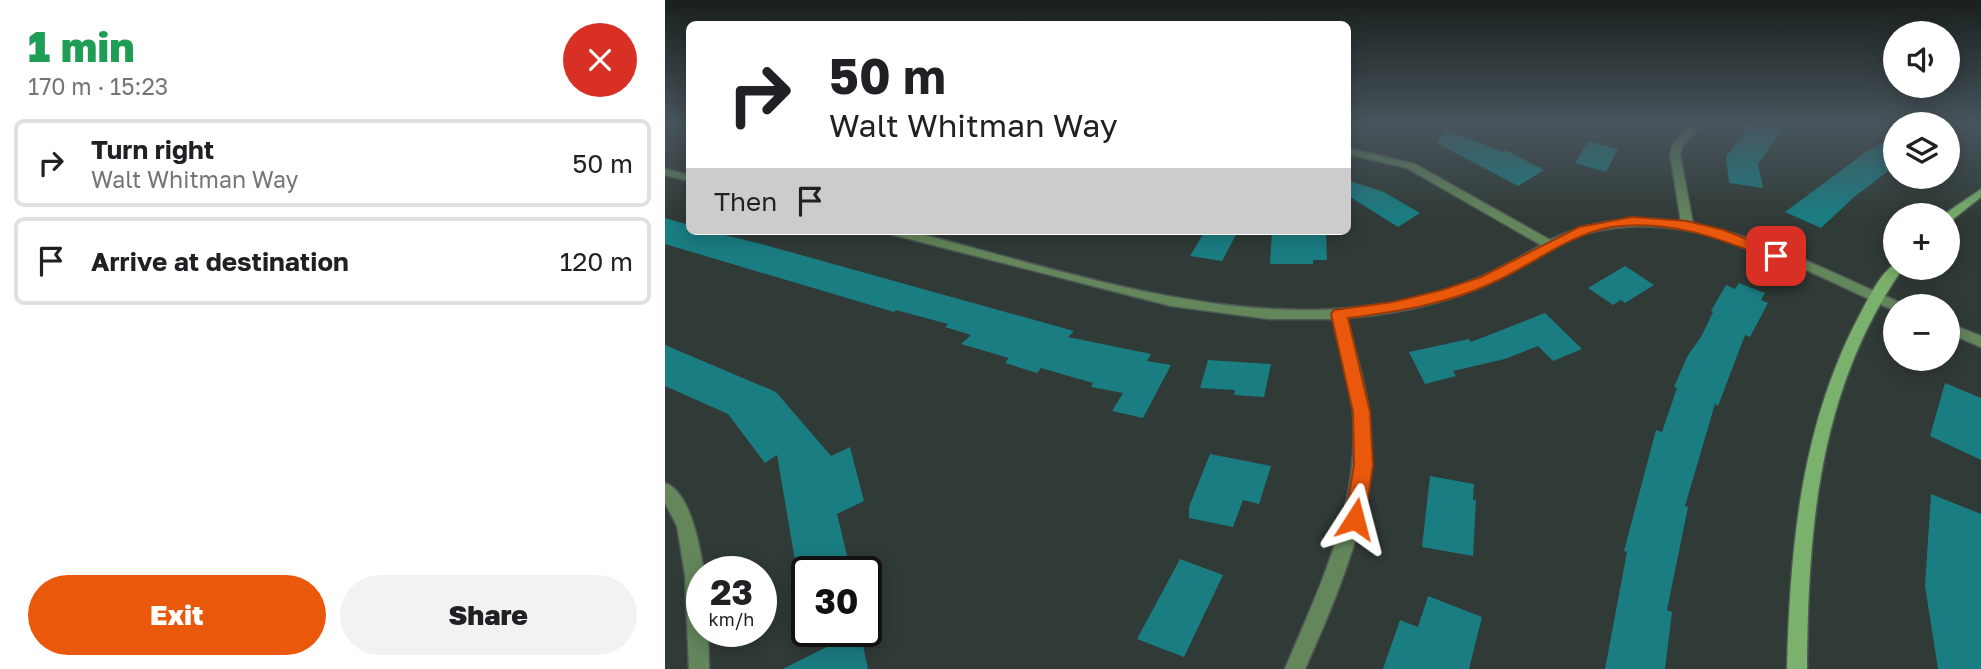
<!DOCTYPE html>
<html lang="en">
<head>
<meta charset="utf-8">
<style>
	:root { --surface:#fff; --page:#f2f2f2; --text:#202124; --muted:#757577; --line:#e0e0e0; --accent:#ea580c }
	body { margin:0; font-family:"Golos Text",sans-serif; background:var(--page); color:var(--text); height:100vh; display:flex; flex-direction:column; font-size:26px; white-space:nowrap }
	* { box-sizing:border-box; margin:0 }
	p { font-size:23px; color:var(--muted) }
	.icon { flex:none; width:38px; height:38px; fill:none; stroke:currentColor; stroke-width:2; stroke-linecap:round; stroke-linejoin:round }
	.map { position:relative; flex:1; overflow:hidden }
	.sheet { display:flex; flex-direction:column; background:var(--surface); width:665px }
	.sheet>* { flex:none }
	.guide { position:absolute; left:21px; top:21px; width:665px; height:214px; border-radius:10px; box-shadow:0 4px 18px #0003; background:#fff; color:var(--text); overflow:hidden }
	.fabs { position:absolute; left:1218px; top:21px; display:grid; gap:14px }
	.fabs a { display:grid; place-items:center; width:77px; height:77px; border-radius:50%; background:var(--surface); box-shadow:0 4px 18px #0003; font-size:35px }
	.speed { position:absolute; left:21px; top:556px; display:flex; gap:14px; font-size:35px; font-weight:700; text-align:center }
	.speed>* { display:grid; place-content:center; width:91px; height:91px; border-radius:50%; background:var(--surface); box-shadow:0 4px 18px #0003; line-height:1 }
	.speed small { font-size:18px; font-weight:400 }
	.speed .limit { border:4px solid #111; border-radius:10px; background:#fff; color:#111 }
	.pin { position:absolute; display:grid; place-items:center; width:60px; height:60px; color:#fff; margin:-30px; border-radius:14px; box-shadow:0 4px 10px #0006 }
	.me { position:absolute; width:77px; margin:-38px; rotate:9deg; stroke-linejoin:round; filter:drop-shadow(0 0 5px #0008) }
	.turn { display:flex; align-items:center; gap:24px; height:147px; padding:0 28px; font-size:32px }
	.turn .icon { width:91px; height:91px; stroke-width:2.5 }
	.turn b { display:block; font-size:49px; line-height:60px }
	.then { display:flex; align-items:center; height:66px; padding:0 28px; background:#0003; gap:14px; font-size:26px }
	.round { display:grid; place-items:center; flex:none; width:74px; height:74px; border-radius:37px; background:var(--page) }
	.overview { display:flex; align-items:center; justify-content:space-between; height:119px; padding:0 28px }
	h1 { font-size:42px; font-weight:800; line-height:52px; color:#1e9e55 }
	.button { display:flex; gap:14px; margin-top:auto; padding:14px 28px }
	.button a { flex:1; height:80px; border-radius:42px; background:var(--accent); color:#fff; font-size:28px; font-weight:800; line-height:80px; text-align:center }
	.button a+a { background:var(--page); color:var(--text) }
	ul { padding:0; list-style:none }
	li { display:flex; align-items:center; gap:21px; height:88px; margin:0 14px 10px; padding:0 14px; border:4px solid var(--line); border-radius:10px }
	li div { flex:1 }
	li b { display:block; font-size:26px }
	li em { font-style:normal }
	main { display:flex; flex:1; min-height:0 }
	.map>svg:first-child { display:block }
	.building { fill:#1a7d82 }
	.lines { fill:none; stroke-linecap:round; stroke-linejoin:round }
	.street-casing { stroke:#4e5854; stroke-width:3 }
	.secondary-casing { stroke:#4e5854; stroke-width:3 }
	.street { fill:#63865b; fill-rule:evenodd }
	.secondary { fill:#7ab16c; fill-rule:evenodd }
	.route { fill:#ea580c; stroke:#983908; stroke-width:2 }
</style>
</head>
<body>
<main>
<section class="sheet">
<div class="overview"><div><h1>1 min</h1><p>170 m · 15:23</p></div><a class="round" style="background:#d93025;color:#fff"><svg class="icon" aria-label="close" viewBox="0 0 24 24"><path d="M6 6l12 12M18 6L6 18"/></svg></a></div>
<ul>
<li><svg class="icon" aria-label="right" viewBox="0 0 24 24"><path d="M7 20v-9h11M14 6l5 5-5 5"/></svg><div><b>Turn right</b><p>Walt Whitman Way</p></div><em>50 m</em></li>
<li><svg class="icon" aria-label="arrive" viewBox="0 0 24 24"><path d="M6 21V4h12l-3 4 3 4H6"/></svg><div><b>Arrive at destination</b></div><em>120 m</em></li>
</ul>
<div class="button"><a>Exit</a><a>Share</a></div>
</section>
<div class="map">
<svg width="1316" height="669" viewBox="0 0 1316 669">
	<rect width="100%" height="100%" fill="#303a36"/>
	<!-- building -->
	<g class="building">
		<polygon points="1086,124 1121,124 1093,164 1098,188 1064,183 1061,157"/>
		<polygon points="779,129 838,152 841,150 879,170 853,186 772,143"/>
		<polygon points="1230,136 1230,166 1189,197 1156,228 1120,212 1201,152"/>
		<polygon points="923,141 953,149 941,172 910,163"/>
		<polygon points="682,180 719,192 755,213 733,227 682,195"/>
		<polygon points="0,218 24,225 24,231 44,231 100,245 409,331 403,337 486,354 482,361 506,365 478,418 447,411 458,393 426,387 428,383 376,368 372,373 340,363 344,358 296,344 306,335 280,327 283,324 231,310 229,312 0,244"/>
		<polygon points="540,231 573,231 557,261 525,256"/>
		<polygon points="607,232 661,232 662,260 648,260 648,264 605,264"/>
		<polygon points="960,266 989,285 960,303 956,300 948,305 923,288"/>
		<polygon points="1074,283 1100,293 1096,300 1103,303 1085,337 1080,335 1053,406 1050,404 1020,506 1023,507 1002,610 1007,612 1000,669 940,669 962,552 959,551 991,430 997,432 1012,388 1009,387 1023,355 1036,337 1048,312 1046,311 1061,285 1070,289"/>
		<polygon points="880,313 917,349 888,361 873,346 840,359 788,371 791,376 760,384 744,352 804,339 806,342"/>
		<polygon points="0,345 111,392 166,456 185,447 199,501 172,514 186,572 132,572 112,455 100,463 63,414 0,386"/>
		<polygon points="543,360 606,364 599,397 569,395 570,390 535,388"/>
		<polygon points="1280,383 1316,398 1316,460 1265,436"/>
		<polygon points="545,454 606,466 594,504 578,500 568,527 524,518 524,507"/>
		<polygon points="765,476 809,484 808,500 811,500 808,556 757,547"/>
		<polygon points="1266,494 1316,514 1316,669 1273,669 1260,586"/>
		<polygon points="515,559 558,575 519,657 472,639"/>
		<polygon points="763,596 817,617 804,669 718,669 735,620 753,627"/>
		<polygon points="191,632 195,632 203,669 118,669"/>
	</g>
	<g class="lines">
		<!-- street casing -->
		<g class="street-casing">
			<g id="street">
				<path d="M 1027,124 L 1038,124 L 1018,145 L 1015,154 L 1028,224 C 1100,237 1169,274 1236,303 L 1238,306 L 1230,306 L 1230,310 L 1226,309 C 1136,269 1026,205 924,233 C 894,241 868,262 840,276 C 791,301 736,314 682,318 C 689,349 700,380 704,412 C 713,504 676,587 640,669 L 620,669 C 655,585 695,507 688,413 C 686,381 675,350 668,319 L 604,319 L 506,306 L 225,234 L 223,231 L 244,231 C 414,274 605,345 780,290 C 814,280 845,263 876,245 L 742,168 L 682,154 L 682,148 L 750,164 L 885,240 C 926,220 971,215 1016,222 L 1005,154 L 1009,142 Z"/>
				<polygon points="0,169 24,175 24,181 0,175"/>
				<polygon points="1283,323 1316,336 1316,347 1283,333"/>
				<path d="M 0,483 C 26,492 35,548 39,572 L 37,572 L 37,632 L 43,632 L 44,669 L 24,669 L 20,575 L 12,526 L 0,503 Z"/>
			</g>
		</g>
		<!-- secondary casing -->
		<g class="secondary-casing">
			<g id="secondary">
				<polygon points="1316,189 1316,197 1287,220 1283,220 1283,215 1278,215"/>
				<path d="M 1230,264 L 1230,268 L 1238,268 C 1154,389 1143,526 1142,669 L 1122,669 C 1125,547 1136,426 1194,316 C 1203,300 1214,274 1230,264 Z"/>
			</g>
		</g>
		<!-- street -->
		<use href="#street" class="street"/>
		<!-- secondary -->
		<use href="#secondary" class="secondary"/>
	</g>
	<!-- sky -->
	<linearGradient id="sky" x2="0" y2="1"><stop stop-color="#1a201e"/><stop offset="0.57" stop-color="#48555d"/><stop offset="1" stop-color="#48555d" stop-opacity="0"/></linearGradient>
	<rect width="1316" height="218" fill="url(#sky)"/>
	<!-- route -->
	<path class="route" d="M 967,217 L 1022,221 L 1059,230 L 1116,253 L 1118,256 L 1111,260 L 1106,259 C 1054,238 1004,219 947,227 C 904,234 866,266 827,283 C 782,304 731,312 683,318 L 705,412 L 708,465 L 700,519 L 697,525 L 690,528 L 683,525 L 680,519 L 689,465 L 688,412 L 666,314 L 669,310 L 728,302 L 777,290 L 816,277 L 914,227 Z"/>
</svg>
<div class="fabs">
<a><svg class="icon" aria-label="sound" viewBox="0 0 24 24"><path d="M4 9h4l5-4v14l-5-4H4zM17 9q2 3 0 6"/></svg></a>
<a><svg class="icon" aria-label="layers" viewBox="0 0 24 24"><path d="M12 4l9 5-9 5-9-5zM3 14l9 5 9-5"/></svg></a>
<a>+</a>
<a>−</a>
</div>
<div class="speed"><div>23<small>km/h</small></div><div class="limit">30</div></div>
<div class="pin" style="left:1111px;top:256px;background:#d93025"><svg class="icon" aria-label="arrive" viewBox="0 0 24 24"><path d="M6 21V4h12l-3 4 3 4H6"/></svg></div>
<svg class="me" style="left:690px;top:519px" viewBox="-20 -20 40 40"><path d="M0-17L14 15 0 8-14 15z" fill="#ea580c" stroke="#fff" stroke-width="4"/></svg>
<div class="guide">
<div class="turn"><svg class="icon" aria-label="right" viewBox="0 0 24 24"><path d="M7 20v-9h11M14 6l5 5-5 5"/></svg><div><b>50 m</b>Walt Whitman Way</div></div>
<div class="then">Then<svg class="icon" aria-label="arrive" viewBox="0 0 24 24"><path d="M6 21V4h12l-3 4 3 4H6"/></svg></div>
</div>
</div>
</main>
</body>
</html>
